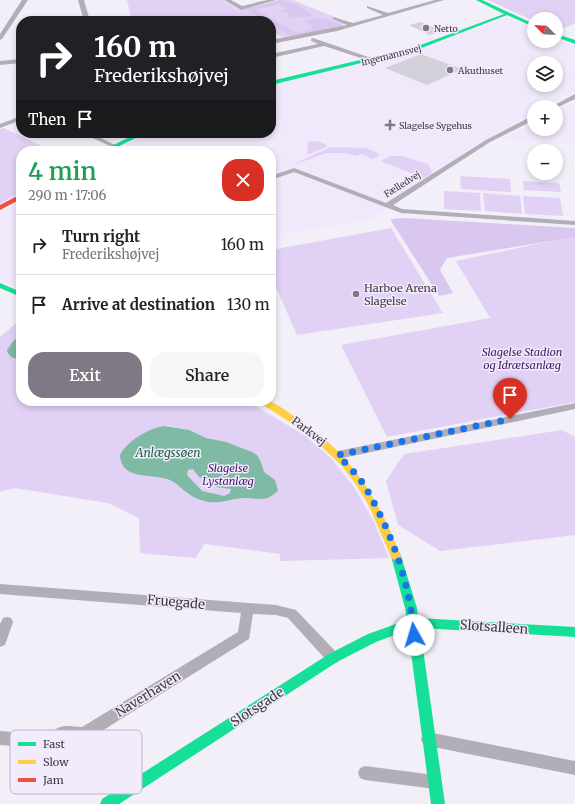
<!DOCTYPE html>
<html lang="en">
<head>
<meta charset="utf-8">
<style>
	:root { --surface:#fff; --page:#f6f6f6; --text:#222; --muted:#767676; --line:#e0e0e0; --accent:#7e7984 }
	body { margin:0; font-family:Merriweather,serif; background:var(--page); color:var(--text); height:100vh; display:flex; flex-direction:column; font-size:15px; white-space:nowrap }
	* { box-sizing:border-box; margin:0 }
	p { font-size:13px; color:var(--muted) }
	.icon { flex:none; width:22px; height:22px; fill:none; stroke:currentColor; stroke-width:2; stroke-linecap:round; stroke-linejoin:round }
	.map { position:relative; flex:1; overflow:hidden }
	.sheet { position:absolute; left:16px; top:146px; width:260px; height:260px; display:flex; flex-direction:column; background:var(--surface); border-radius:16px; box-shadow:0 2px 6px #0003 }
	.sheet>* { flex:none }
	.top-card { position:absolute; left:16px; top:16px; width:260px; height:122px; border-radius:16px; box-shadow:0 2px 6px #0003; background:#202124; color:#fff; overflow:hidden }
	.needle { width:26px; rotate:294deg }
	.buttons { position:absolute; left:527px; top:12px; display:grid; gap:8px }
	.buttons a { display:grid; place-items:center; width:36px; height:36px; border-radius:50%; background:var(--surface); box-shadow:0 2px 6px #0003; font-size:20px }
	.pin { position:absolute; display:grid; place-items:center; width:34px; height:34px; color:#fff; margin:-41px -17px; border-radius:50% 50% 50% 0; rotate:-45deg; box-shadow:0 0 4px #0007 }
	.pin .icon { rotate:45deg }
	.me { position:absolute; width:44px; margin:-22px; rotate:354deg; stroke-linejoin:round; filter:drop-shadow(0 0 3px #0008) }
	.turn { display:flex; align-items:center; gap:14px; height:84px; padding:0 12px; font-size:18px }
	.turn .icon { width:52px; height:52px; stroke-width:2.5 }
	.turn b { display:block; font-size:28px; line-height:34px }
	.then { display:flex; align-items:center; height:38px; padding:0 12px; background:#0003; gap:8px; font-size:15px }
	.round { display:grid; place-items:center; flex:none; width:42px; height:42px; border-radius:16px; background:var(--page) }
	.overview { display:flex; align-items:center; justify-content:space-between; height:68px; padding:0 12px }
	h1 { font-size:24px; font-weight:600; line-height:30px; color:#1e9e55 }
	.button { display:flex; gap:8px; margin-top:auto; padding:8px 12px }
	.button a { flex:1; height:46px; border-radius:16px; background:var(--accent); color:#fff; font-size:16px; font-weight:600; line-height:46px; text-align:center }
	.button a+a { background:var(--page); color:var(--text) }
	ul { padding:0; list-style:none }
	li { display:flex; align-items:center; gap:12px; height:60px; padding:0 12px; border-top:1px solid var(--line) }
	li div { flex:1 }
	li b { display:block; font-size:15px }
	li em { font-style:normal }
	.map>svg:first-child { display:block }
	.built { fill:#f0e8fb; fill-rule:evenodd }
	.green { fill:#e1d1f4 }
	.forest { fill:#dac7f0 }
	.water { fill:#7fbaa5; fill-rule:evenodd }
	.building { fill:#d4d0d9 }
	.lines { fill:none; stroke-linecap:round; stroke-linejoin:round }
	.street { fill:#b2aeb7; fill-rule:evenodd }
	.fast { fill:#16e098; fill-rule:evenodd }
	.slow { fill:#ffcf43; fill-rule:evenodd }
	.jam { fill:#f24e42; fill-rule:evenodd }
	.route { stroke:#1a73e8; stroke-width:7; stroke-dasharray:0 12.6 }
	.poi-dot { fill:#7e7984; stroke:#f2ebfc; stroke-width:1.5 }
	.labels { text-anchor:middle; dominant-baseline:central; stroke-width:3; stroke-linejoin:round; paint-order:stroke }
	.far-poi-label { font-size:9px; fill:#3f3a45; stroke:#f2ebfc; text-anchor:start }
	.far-street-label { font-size:9px; fill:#3f3a45; stroke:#f2ebfc }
	.poi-label { font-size:11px; fill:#3f3a45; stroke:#f2ebfc; text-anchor:start }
	.park-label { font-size:11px; font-style:italic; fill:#451b68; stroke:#f2ebfc }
	.street-label { font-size:11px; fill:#3f3a45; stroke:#f2ebfc }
	.water-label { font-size:12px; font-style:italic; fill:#22644c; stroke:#f2ebfc }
	.near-street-label { font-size:13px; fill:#3f3a45; stroke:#f2ebfc }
	.key { fill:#f2ebfc; stroke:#bcb6c5; stroke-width:1 }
	.key-label { font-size:11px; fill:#3f3a45 }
</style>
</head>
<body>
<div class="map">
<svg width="575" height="804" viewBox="0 0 575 804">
	<rect width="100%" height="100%" fill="#f3eff8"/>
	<!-- built -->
	<g class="built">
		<path d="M 502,19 L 512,19 L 534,28 L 534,41 L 556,41 L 556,37 L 575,45 L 575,91 L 544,107 L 534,107 L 534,112 L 435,170 L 436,172 L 391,201 L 385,210 L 366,221 L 290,233 L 283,240 L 271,244 L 271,151 L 112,151 L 150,133 L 271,133 L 271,84 L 408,53 ZM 534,63 L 556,63 L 556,85 L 534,85 Z"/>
		<polygon points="575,102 575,144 502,140 534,123 534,129 556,129 556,112"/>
		<polygon points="21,201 21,290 0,280 0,213"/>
	</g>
	<!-- green -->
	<g class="green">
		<polygon points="127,0 222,0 240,10 279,0 292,0 350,23 284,38 271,30 271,21 132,21"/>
		<polygon points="488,0 575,0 575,23 558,31 556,30 556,19 534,19 534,21"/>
		<polygon points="4,128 52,151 21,151 21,192 0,204 0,129"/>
		<polygon points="319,141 328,146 307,155 308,142"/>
		<polygon points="331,147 366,148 378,153 379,156 373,159 361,154 357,156 343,153 327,153 290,166"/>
		<polygon points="391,156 402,156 428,164 432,173 424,178 380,161"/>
		<polygon points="460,176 510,179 511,192 461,189"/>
		<polygon points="523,181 559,183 561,192 524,190"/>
		<polygon points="444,191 480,193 481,211 444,209"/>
		<polygon points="483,193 520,196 522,214 485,211"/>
		<polygon points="523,196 560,198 563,216 525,214"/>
		<polygon points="391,228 443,313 297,335 271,276 271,250"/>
		<polygon points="575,236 575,402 387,437 341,345 490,318 456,261"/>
		<polygon points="21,319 21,401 247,401 304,435 330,457 354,487 374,522 389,558 280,561 280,554 204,544 196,558 140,553 139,518 108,503 14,488 0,492 0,337"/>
		<polygon points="562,430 575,437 575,535 440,551 398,525 386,481 404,454"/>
	</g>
	<!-- forest -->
	<g class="forest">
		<path d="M 280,0 L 297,5 L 310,13 L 311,16 L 291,18 L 288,13 L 279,12 L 288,8 L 278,4 L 256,10 L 297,33 L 313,29 L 305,22 C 315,13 333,22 344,26 L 293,37 L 271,23 L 271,21 L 267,21 L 245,9 Z"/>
		<polygon points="405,218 575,228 575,237 447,258 440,270 453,293 439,296 390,219"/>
	</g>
	<!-- water -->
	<g class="water">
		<path d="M 21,337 L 21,359 C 14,359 8,357 7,350 L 14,340 Z"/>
		<path d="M 163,426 L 189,430 L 206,438 L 226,442 L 252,452 L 257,455 L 261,462 L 264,472 L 275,480 L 278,491 C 275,493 272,496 268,498 C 261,500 253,498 246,498 C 228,498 218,507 198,499 C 187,495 180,485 170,480 C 152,473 121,481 120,455 C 127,441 148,429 163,426 ZM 193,469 L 199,477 L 211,480 L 216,487 L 231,489 L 230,493 L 224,496 L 202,491 L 187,475 L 188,470 Z"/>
	</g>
	<!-- building -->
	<g class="building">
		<polygon points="421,22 443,31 430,35 409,25"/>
		<polygon points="421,54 429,57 462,69 427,85 385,68"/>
	</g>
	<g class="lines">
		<!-- street -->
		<g class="street">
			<polygon points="22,0 28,0 2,39 0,40 0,34"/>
			<polygon points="78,0 84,0 90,21 84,21"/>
			<polygon points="224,0 231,0 242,6 267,0 276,0 241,10"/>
			<polygon points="435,0 444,0 337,31 271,44 271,40 347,25 333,19 333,17 353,23 383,15 367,8 367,6 388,13"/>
			<polygon points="313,38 374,59 375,60 370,61 324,46 271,58 271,54 318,44 311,41 311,39"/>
			<polygon points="21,59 21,63 0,65 0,61"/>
			<polygon points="575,94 575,99 556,108 556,107 551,107"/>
			<polygon points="534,115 534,120 490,142 393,205 402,209 575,221 575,225 401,213 294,172 271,180 271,176 294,168 386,203 486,140"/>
			<polygon points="21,116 21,120 0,128 0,124"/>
			<polygon points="82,133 91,133 117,146 112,147"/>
			<polygon points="575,403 575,409 338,459 334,458 333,455 334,452 338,451"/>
			<path d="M 0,584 L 276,605 L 296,610 L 338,654 L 340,658 L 338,662 L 333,664 L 328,662 L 288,618 L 276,615 L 253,614 L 249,639 L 89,739 L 84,741 L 64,739 L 56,747 L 51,749 L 0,745 L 0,731 L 48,735 C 61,723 66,726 82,727 L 238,632 L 241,613 L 0,594 Z"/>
			<polygon points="7,617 11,618 13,622 5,645 0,647 0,624 3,618"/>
			<polygon points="428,732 575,761 575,775 428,746 423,744 421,739 423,734"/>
			<polygon points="365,766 435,775 440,777 442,782 440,787 435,789 365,780 360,778 358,773 360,768"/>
		</g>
		<!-- fast -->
		<g class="fast">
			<polygon points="476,0 482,0 534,24 534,27 507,15 419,49 271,85 271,81 415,47 504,14"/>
			<polygon points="556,34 575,40 575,44 556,37"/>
			<polygon points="138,133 146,133 109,151 101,151"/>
			<polygon points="0,283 21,292 21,297 0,288"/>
			<polygon points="396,552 400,553 401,556 417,608 418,618 575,627 575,637 420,628 445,804 431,804 408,630 376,642 337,662 119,804 100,804 102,799 329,654 368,634 407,620 405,608 391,556 392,553"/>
		</g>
		<!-- slow -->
		<path class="slow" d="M 257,401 C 260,401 265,400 269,401 C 279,405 289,413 298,419 C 352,455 377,496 401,556 L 400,559 L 396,560 L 392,559 L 369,506 L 357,486 L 342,466 L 324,449 L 305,432 Z"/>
		<!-- jam -->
		<polygon class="jam" points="21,194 21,199 0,210 0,205"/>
	</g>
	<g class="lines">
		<!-- route -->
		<path class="route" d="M 414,635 C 410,583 391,530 364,485 C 357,474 346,464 338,455 L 510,419"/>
	</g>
	<!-- markers -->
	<g class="poi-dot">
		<circle cx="426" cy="28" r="4"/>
		<circle cx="450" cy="70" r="4"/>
		<path d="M388 119h4v4h4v4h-4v4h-4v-4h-4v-4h4z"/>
		<circle cx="356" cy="294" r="4"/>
	</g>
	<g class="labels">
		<!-- far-poi labels -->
		<g class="far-poi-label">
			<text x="434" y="28">Netto</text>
			<text x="458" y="70">Akuthuset</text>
			<text x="399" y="125">Slagelse Sygehus</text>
		</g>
		<!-- far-street labels -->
		<g class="far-street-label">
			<text transform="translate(391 55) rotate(-14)">Ingemannsvej</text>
			<text transform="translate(402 184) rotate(-32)">Fælledvej</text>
		</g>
		<!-- poi labels -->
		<g class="poi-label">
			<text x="364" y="288">Harboe Arena<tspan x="364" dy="13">Slagelse</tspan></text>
		</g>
		<!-- park labels -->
		<g class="park-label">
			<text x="522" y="352">Slagelse Stadion<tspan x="522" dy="13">og Idrætsanlæg</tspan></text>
			<text x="228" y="468">Slagelse<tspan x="228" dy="13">Lystanlæg</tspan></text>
		</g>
		<!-- street labels -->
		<g class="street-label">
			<text transform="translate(309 431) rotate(37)">Parkvej</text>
		</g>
		<!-- water labels -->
		<g class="water-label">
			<text x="168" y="452">Anlægssøen</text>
		</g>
		<!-- near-street labels -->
		<g class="near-street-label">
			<text transform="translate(176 602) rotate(5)">Fruegade</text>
			<text transform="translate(494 627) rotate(4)">Slotsalleen</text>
			<text transform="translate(148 694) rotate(-32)">Naverhaven</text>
			<text transform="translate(257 707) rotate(-33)">Slotsgade</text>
		</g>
	</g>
	<!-- legend -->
	<rect x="10" y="730" width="132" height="64" rx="6" class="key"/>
	<rect x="18" y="742" width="18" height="4" fill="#16e098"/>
	<rect x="18" y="760" width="18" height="4" fill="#ffcf43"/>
	<rect x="18" y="778" width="18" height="4" fill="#f24e42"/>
	<g class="key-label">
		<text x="43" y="748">Fast</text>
		<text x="43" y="766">Slow</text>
		<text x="43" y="784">Jam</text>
	</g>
</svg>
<div class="buttons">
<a><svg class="needle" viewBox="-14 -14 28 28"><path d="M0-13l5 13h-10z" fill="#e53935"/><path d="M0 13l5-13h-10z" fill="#767676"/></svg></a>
<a><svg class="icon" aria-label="layers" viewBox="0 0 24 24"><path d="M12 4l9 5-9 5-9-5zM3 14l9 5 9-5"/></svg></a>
<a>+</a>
<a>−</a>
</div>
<div class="pin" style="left:510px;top:419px;background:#d93025"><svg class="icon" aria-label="arrive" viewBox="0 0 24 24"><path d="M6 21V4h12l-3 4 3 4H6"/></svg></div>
<svg class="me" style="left:414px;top:635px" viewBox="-20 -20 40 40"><circle r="19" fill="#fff"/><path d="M0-13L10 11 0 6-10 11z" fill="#1a73e8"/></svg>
<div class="top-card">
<div class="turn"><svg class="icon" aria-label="right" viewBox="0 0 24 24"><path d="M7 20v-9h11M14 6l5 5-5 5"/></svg><div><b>160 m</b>Frederikshøjvej</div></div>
<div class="then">Then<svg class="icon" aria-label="arrive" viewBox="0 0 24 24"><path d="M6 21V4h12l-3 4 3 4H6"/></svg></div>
</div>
<section class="sheet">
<div class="overview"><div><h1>4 min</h1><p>290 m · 17:06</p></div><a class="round" style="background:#d93025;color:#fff"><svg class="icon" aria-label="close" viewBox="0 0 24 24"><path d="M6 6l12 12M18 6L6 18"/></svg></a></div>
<ul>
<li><svg class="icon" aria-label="right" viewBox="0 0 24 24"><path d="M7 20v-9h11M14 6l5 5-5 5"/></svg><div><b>Turn right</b><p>Frederikshøjvej</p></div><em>160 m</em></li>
<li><svg class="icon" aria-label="arrive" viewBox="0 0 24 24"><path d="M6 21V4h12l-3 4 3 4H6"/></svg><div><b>Arrive at destination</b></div><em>130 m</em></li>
</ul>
<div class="button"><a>Exit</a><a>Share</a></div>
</section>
</div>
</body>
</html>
